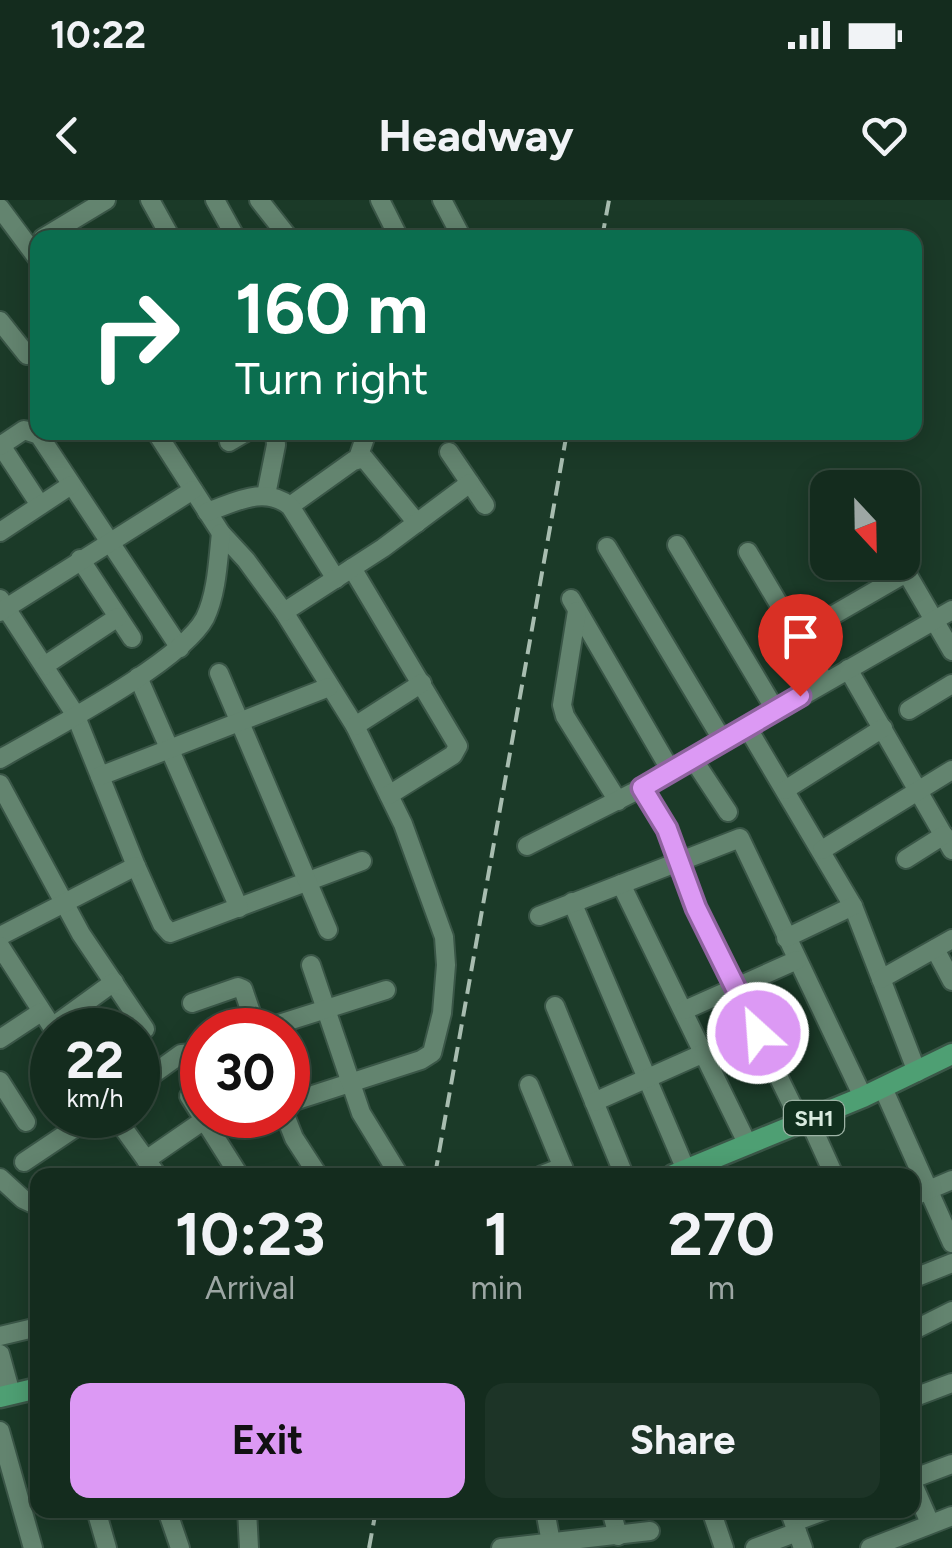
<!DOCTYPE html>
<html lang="en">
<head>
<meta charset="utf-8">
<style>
	:root { --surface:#142c1e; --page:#1d3427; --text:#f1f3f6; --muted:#9da7a4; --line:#33483c; --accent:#dc99f4 }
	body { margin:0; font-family:Figtree,sans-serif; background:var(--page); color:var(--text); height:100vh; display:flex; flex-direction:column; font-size:38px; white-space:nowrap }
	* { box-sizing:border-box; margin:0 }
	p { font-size:32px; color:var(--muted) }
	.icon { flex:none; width:55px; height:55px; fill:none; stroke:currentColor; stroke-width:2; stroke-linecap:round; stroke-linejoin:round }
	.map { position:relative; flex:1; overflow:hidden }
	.side { position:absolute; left:30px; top:968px; width:890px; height:350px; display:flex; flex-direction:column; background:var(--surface); border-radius:20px; box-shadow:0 5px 25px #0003,0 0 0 2px var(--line) }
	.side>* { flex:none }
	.hud { position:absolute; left:30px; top:30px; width:892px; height:210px; border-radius:20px; box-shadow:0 5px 25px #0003,0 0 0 2px var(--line); background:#0b6e4f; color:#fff; overflow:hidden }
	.needle { width:65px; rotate:158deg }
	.buttons { position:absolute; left:810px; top:270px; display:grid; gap:20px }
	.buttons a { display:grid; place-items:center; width:110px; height:110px; border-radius:20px; background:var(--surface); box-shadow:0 5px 25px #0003,0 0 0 2px var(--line); font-size:50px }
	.speed { position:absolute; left:30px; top:808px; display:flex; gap:20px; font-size:50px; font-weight:700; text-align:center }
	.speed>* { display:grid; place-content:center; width:130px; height:130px; border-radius:50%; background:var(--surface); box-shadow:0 5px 25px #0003,0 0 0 2px var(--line); line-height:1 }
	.speed small { font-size:25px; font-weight:400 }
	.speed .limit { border:15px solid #d22; background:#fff; color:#111 }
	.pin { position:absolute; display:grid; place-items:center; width:85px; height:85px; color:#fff; margin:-102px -42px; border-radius:50% 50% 50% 0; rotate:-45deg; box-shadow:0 0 10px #0007 }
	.pin .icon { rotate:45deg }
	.me { position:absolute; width:110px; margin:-55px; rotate:334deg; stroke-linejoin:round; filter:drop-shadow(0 0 8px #0008) }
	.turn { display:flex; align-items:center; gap:35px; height:210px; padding:0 40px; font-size:45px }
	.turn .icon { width:130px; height:130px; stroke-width:2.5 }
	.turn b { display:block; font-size:70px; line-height:85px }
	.eta { display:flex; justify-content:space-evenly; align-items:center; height:170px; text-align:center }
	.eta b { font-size:60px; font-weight:700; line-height:70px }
	.cta { display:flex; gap:20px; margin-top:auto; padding:20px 40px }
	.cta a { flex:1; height:115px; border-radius:20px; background:var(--accent); color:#111; font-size:40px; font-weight:700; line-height:115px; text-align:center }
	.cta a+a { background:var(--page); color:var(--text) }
	.status { display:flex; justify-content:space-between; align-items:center; height:70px; padding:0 50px; background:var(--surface); direction:ltr }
	.status svg { height:28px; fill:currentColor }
	header { display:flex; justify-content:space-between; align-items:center; height:130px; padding:0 40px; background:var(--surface); font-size:45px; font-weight:700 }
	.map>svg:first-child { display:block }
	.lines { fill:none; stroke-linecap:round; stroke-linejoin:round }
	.minor-casing { stroke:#3a5647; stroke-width:22 }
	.major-casing { stroke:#3a5647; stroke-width:25 }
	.minor { stroke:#63846f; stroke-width:18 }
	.major { stroke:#4e9f73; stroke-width:20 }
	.rail { stroke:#a8bdb0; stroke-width:4; stroke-dasharray:15 8; stroke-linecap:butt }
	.route-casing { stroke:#8f639f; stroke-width:25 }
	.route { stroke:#dc99f4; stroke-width:18 }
	.labels { text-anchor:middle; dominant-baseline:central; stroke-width:10; stroke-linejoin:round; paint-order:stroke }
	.shield { fill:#11301e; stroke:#9db3a5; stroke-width:2.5 }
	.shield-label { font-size:22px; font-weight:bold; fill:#d9ebdf }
</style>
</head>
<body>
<div class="status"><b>10:22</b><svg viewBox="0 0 49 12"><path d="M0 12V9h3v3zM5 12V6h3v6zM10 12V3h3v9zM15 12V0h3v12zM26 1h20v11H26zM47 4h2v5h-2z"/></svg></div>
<header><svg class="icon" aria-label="back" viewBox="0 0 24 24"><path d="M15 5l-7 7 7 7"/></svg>Headway<svg class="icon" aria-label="heart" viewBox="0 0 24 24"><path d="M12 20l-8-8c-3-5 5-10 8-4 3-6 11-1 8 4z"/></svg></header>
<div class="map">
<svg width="952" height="1348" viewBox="0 0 952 1348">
	<rect width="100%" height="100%" fill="#1b3a28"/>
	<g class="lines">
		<!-- minor casing -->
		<g class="minor-casing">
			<g id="minor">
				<polyline points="150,0 171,38"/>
				<polyline points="215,0 236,38"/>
				<polyline points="259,0 289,38"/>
				<polyline points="380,0 399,38"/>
				<polyline points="442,0 462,38"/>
				<polyline points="0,8 38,59"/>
				<polyline points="43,38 106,0"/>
				<polyline points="0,121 27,155"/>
				<polyline points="156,232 221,333 246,360 284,412 355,526 403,624 444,737 446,765 442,813 432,853 421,860 288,903"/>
				<polyline points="229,242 246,232"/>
				<polyline points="0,244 40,305"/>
				<polyline points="0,246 24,230 39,235 180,448"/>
				<polyline points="449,252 485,305"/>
				<polyline points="358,258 367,232"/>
				<polyline points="266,295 276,245 275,232"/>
				<polyline points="290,306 353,261 364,258 417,323"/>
				<path d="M 207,312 C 234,303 264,285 290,306 L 336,379"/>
				<polyline points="0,332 71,285"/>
				<polyline points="677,345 776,511"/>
				<polyline points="607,347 723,541"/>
				<polyline points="748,352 825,482"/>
				<polyline points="80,359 132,438"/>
				<polyline points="902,365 952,451"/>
				<polyline points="352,368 458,546 453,555 389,595"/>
				<polyline points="0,399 75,514 136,666 162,724 170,733 362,661"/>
				<polyline points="571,399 671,571"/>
				<polyline points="577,411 562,505 565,516 618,601"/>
				<polyline points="0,412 193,290"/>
				<polyline points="284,412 383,348 470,283"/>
				<polyline points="797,436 906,373"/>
				<polyline points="44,466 118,417"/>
				<polyline points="848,469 952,650"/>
				<polyline points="219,473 328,730"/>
				<polyline points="138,477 239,708"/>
				<polyline points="909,510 952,484"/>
				<polyline points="355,526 422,483"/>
				<polyline points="747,527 853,706 917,872"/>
				<path d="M 0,559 C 48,531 181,463 205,418 C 217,393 218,360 221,333"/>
				<polyline points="693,559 728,612"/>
				<polyline points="100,576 329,487"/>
				<polyline points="0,584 81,734 145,829"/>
				<polyline points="642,588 667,629 696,708 801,923"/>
				<polyline points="785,590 883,528"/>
				<polyline points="527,646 642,588 952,410"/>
				<polyline points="822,650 952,570"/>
				<polyline points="906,659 944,635"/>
				<polyline points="621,684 748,945"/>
				<polyline points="572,702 686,970"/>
				<polyline points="539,716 740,638 863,897"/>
				<polyline points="0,736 136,666"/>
				<polyline points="786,738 853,706"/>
				<polyline points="0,746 54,830"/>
				<polyline points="935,749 952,781"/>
				<polyline points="311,765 361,913 399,975"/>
				<polyline points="881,779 952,739"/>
				<polyline points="192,803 238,787 243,789 257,830"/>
				<polyline points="555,806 624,975"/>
				<polyline points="685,810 797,760"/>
				<polyline points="52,827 114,782"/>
				<polyline points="260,830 386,790"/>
				<polyline points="0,839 41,812"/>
				<polyline points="0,881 26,922"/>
				<polyline points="138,885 181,854 193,853 202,863"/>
				<polyline points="529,885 566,975"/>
				<polyline points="883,888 952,1043"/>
				<polyline points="189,896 239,975"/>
				<polyline points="594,902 704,853"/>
				<polyline points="114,915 157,975"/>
				<polyline points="285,915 294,938 318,975"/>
				<polyline points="809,920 834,975"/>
				<polyline points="146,960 204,920"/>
				<polyline points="24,962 94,915"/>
				<polyline points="542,975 563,967"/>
				<polyline points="0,978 23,999 38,1006"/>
				<polyline points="912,997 952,980"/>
				<polyline points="912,1079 952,1063"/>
				<polyline points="914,1130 952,1111"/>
				<polyline points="0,1136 38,1127"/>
				<polyline points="0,1154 11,1194"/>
				<polyline points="912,1198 952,1183"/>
				<polyline points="0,1231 33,1348"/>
				<polyline points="912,1279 952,1264"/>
				<polyline points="912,1282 930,1323"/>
				<polyline points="96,1310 107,1348"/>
				<polyline points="167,1310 180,1348"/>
				<polyline points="247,1310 249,1348"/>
				<polyline points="545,1310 552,1348"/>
				<polyline points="611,1310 618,1336"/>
				<polyline points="711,1310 724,1348"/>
				<polyline points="789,1310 803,1348"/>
				<polyline points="794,1322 826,1310"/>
				<polyline points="501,1348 650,1331"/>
				<polyline points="755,1348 797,1332"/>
				<polyline points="870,1348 952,1316"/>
			</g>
		</g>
		<!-- major casing -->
		<g class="major-casing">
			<g id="major">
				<polyline points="673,975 863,897 952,854"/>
				<polyline points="0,1197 38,1188"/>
			</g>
		</g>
		<!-- minor -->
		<use href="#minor" class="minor"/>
		<!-- major -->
		<use href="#major" class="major"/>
		<!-- rail -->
		<g class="rail">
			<polyline points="602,38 609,0"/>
			<polyline points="435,975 567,232"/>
			<polyline points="369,1348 376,1310"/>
		</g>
	</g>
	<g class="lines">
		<!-- route casing -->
		<g class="route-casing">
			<polyline id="route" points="758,833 696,708 667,629 642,588 800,496"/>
		</g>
		<!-- route -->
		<use href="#route" class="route"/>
	</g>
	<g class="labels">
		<!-- shield labels -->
		<rect class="shield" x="784" y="901" width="60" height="34" rx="8"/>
		<g class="shield-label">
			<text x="814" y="918">SH1</text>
		</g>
	</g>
</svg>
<div class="buttons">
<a><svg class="needle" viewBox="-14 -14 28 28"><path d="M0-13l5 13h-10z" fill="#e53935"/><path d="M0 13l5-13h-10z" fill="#9da7a4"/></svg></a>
</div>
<div class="speed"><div>22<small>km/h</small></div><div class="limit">30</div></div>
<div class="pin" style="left:800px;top:496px;background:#d93025"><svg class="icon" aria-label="arrive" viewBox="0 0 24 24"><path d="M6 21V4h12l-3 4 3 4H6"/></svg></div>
<svg class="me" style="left:758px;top:833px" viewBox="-20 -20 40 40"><circle r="17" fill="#dc99f4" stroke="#fff" stroke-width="3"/><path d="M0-11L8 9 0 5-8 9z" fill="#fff"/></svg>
<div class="hud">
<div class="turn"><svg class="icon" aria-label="right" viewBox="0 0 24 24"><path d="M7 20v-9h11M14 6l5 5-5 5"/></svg><div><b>160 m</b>Turn right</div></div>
</div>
<section class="side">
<div class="eta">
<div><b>10:23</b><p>Arrival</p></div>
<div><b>1</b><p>min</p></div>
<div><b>270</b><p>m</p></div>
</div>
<div class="cta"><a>Exit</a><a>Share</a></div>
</section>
</div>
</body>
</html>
